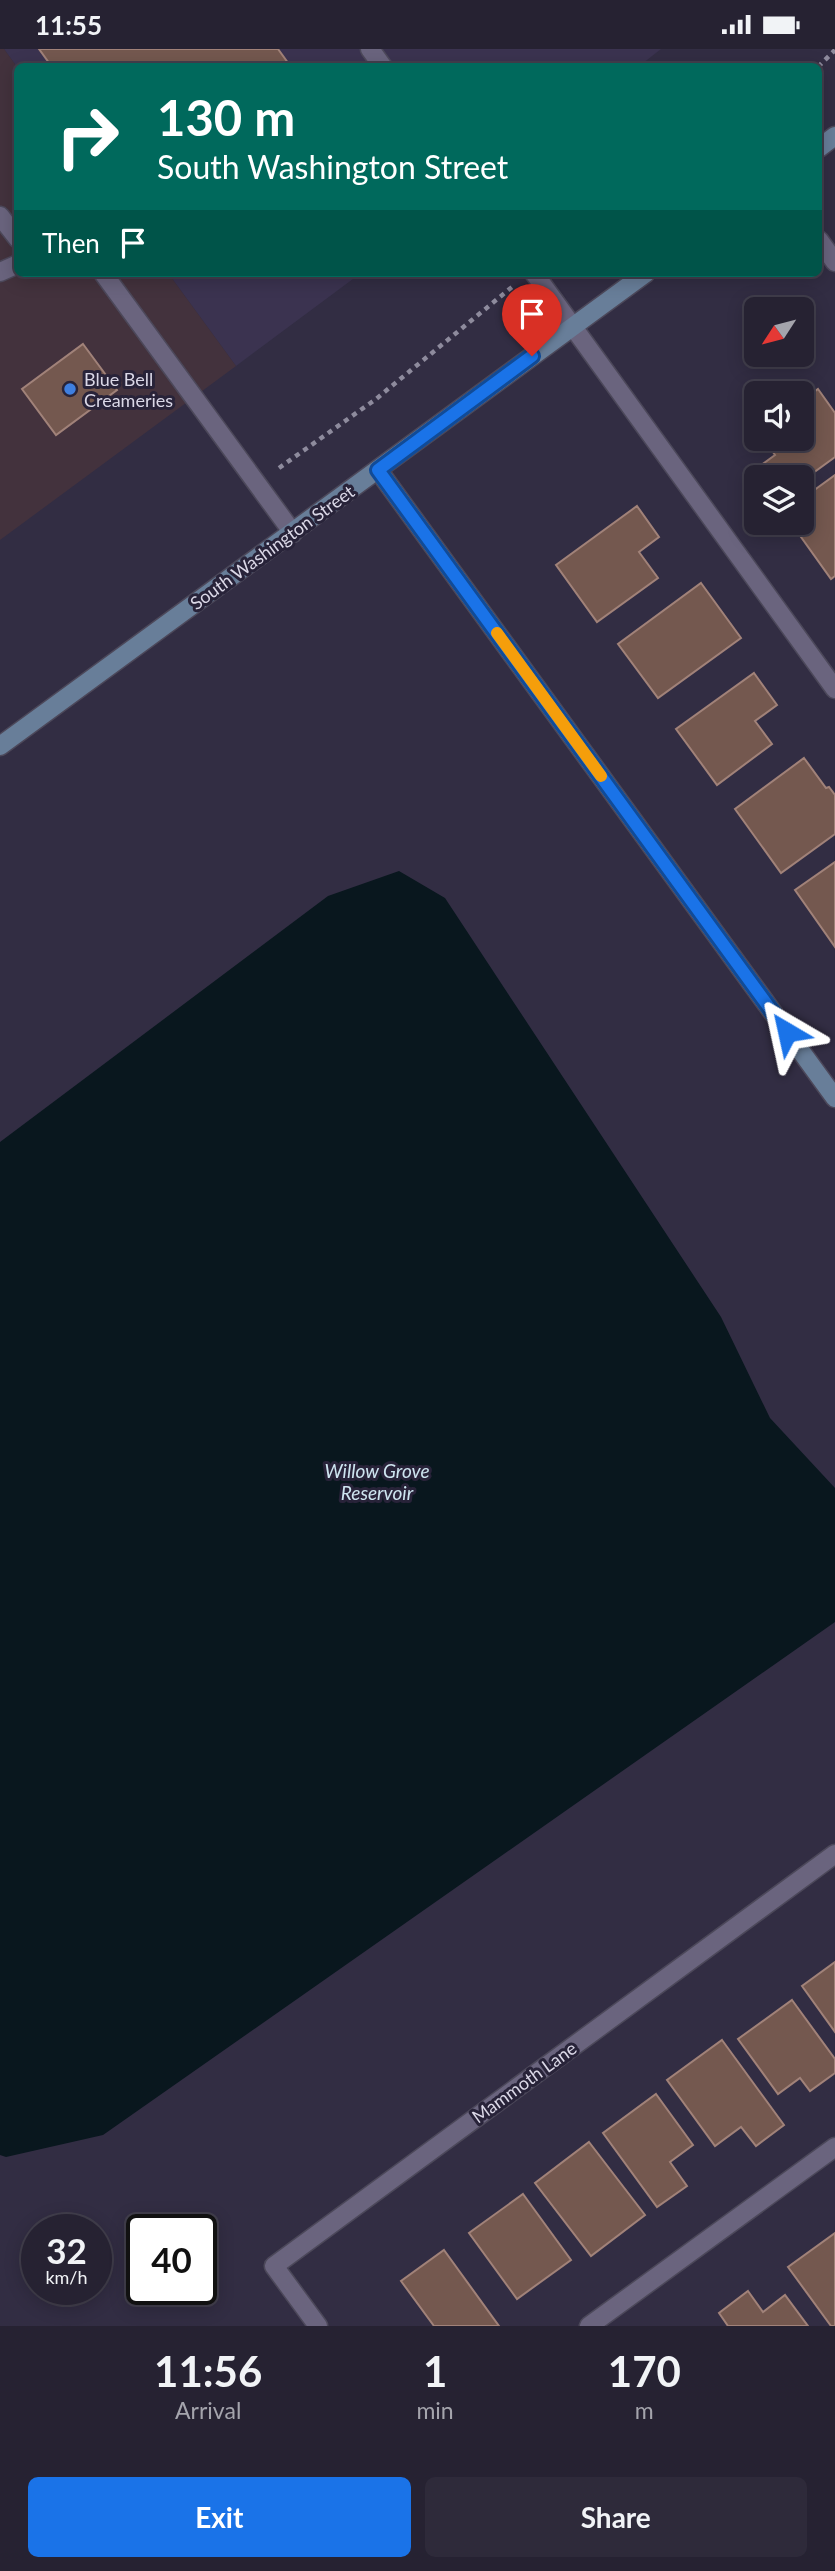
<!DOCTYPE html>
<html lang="en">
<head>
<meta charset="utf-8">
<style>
	:root { --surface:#262232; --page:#2e2a3a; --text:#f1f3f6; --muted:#a4a4ac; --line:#423f4d; --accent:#1a73e8 }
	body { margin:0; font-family:Lato,sans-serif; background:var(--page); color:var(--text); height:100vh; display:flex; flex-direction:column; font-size:26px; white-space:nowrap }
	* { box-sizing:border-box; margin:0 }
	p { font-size:23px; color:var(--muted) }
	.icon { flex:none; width:38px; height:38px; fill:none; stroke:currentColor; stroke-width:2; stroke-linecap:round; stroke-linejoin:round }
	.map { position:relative; height:2277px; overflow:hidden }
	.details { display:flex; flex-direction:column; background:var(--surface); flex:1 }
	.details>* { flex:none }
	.top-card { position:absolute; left:14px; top:14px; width:808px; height:214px; border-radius:10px; box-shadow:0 4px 18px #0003,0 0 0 2px var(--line); background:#00695c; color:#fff; overflow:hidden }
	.needle { width:46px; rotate:234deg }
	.controls { position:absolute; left:744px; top:248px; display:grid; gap:14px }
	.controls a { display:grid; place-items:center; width:70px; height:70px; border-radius:10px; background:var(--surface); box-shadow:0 4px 18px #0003,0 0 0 2px var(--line); font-size:35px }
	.speed { position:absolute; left:21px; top:2165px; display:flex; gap:14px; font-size:35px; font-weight:700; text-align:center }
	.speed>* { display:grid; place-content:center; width:91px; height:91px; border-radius:50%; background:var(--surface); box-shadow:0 4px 18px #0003,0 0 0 2px var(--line); line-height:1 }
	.speed small { font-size:18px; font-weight:400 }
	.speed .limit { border:4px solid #111; border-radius:10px; background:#fff; color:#111 }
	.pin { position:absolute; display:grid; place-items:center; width:60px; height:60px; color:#fff; margin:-72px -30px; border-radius:50% 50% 50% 0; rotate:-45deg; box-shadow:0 0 7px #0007 }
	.pin .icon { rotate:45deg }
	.me { position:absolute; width:77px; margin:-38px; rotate:324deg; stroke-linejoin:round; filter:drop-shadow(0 0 5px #0008) }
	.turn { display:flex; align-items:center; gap:24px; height:147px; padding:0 28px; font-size:32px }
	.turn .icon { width:91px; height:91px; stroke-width:2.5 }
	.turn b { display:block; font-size:49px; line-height:60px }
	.then { display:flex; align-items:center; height:66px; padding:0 28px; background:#0003; gap:14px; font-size:26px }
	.eta { display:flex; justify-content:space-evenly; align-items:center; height:119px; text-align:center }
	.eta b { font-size:42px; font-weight:700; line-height:49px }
	.primary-button { display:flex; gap:14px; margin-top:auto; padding:14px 28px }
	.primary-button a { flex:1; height:80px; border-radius:10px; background:var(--accent); color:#fff; font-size:28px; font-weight:700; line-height:80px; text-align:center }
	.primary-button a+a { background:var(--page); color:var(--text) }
	.status { display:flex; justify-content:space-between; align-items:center; height:49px; padding:0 35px; background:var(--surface); direction:ltr }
	.status svg { height:19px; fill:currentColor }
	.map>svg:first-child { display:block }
	.built { fill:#3b3350 }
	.industrial { fill:#43323d }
	.water { fill:#09171e }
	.building { fill:#74584f; stroke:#a18279; stroke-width:2 }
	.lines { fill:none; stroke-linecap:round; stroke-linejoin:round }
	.lane-casing { stroke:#4c485a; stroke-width:21 }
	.street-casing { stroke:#4c485a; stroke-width:21 }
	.secondary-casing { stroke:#4c485a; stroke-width:21 }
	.path { stroke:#8e8b9d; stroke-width:4.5; stroke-dasharray:5 5; stroke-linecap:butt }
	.lane { stroke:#6a647e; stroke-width:18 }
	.street { stroke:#6a647e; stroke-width:18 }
	.secondary { stroke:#687e99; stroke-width:18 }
	.route-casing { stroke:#114b97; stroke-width:18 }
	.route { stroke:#1a73e8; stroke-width:12 }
	.slow { stroke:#f59e0b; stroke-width:12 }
	.shop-dot { fill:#3f7fe0; stroke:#282339; stroke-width:2.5 }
	.labels { text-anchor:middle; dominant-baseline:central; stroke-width:6; stroke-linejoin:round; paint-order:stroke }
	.poi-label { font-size:18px; fill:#dbd8e7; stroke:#282339; text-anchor:start }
	.street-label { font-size:18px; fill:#dbd8e7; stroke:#282339 }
	.water-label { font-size:19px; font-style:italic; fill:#cee5f0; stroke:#282339 }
</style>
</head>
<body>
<div class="status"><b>11:55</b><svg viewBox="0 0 49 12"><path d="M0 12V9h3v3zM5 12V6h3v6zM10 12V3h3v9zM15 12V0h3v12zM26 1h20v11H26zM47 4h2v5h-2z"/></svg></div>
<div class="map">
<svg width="835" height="2277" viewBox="0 0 835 2277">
	<rect width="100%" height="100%" fill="#322d43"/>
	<!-- built -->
	<g class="built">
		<polygon points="4,0 661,0 638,18 17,18"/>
		<polygon points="168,224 361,224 236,317"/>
	</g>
	<!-- industrial -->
	<polygon class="industrial" points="0,0 4,0 17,18 18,224 168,224 236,317 0,491"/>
	<!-- water -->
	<polygon class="water" points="399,822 445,849 721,1268 770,1369 835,1439 835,1573 103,2086 6,2108 0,2106 0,1093 328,847"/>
	<!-- building -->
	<g class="building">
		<polygon points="39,0 278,0 291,18 52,18"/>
		<polygon points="83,295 117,341 56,386 22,340"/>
		<polygon points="818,340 835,364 835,408 802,432 802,429 769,429 760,417 775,406 764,390 802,390 802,352"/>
		<polygon points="835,426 835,527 831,530 791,474 802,474 802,450"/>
		<polygon points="637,457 659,488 639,503 658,529 597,573 556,516"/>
		<polygon points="701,534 741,589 658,649 618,595"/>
		<polygon points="754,624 777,656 755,672 772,695 717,736 676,680"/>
		<polygon points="804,709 826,739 829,738 835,746 835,785 781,824 735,760"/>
		<polygon points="835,813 835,898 795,841"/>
		<polygon points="835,1913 835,1983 802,1937"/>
		<polygon points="792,1951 835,2010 835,2024 810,2042 800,2029 778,2045 738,1990"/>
		<polygon points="722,1991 784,2076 756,2097 741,2078 715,2097 667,2031"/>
		<polygon points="656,2045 693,2096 670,2113 687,2137 657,2158 603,2084"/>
		<polygon points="589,2093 645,2166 591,2207 535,2134"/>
		<polygon points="523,2145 571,2211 517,2250 469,2184"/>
		<polygon points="835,2184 835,2277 831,2277 788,2218"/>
		<polygon points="444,2201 499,2277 434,2277 401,2232"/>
		<polygon points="748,2242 763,2263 785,2246 808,2277 728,2277 719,2264"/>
	</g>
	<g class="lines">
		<!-- lane casing -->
		<g class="lane-casing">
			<g id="lane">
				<polyline points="370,0 383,18"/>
				<polyline points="0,167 18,190"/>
				<polyline points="0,223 18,215"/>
				<polyline points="103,224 293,484"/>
				<polyline points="534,224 835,640"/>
				<polyline points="589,2277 835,2098"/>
			</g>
		</g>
		<!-- street casing -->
		<g class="street-casing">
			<g id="street">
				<polyline points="819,191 835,213"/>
				<polyline points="318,2277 274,2217 835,1805"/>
			</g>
		</g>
		<!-- secondary casing -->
		<g class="secondary-casing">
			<g id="secondary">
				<polyline points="819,99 835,87"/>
				<polyline points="378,421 835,1049"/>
				<polyline points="0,697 646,224"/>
			</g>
		</g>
		<!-- path -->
		<g class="path">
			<polyline points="818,18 835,1"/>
			<polyline points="279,419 376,350 512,238"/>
		</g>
		<!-- lane -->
		<use href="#lane" class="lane"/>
		<!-- street -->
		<use href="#street" class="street"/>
		<!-- secondary -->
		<use href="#secondary" class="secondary"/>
	</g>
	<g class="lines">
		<!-- route casing -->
		<g class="route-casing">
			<polyline id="route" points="532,307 378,421 787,983"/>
		</g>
		<!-- route -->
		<use href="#route" class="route"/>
		<!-- slow -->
		<polyline class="slow" points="497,584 601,727"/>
	</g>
	<!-- markers -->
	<circle class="shop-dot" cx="70" cy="340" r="7"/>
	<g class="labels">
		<!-- poi labels -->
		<g class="poi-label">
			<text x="84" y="330">Blue Bell<tspan x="84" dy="21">Creameries</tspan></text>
		</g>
		<!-- street labels -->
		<g class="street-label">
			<text transform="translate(272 498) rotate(-36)">South Washington Street</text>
			<text transform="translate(524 2033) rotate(-36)">Mammoth Lane</text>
		</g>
		<!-- water labels -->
		<g class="water-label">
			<text x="377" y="1421">Willow Grove<tspan x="377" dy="22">Reservoir</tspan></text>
		</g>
	</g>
</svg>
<div class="controls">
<a><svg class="needle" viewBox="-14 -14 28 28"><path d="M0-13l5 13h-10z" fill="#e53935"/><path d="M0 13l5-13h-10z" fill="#a4a4ac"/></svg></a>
<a><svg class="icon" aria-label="sound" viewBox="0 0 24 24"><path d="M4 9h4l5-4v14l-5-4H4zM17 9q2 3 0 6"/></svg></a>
<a><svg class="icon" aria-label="layers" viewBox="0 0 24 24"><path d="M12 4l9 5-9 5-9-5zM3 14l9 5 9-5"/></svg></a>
</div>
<div class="speed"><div>32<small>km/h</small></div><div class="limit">40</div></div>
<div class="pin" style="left:532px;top:307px;background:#d93025"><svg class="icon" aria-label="arrive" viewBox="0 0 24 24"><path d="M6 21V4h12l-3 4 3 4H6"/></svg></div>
<svg class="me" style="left:787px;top:983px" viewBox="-20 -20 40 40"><path d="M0-17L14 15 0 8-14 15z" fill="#1a73e8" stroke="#fff" stroke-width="4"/></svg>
<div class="top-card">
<div class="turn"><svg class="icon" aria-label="right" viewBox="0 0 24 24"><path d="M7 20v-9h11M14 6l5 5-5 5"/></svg><div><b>130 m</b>South Washington Street</div></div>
<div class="then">Then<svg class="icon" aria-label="arrive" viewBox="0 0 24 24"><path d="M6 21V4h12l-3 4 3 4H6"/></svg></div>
</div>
</div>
<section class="details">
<div class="eta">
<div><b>11:56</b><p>Arrival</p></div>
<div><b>1</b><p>min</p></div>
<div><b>170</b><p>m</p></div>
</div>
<div class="primary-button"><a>Exit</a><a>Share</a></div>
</section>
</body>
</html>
